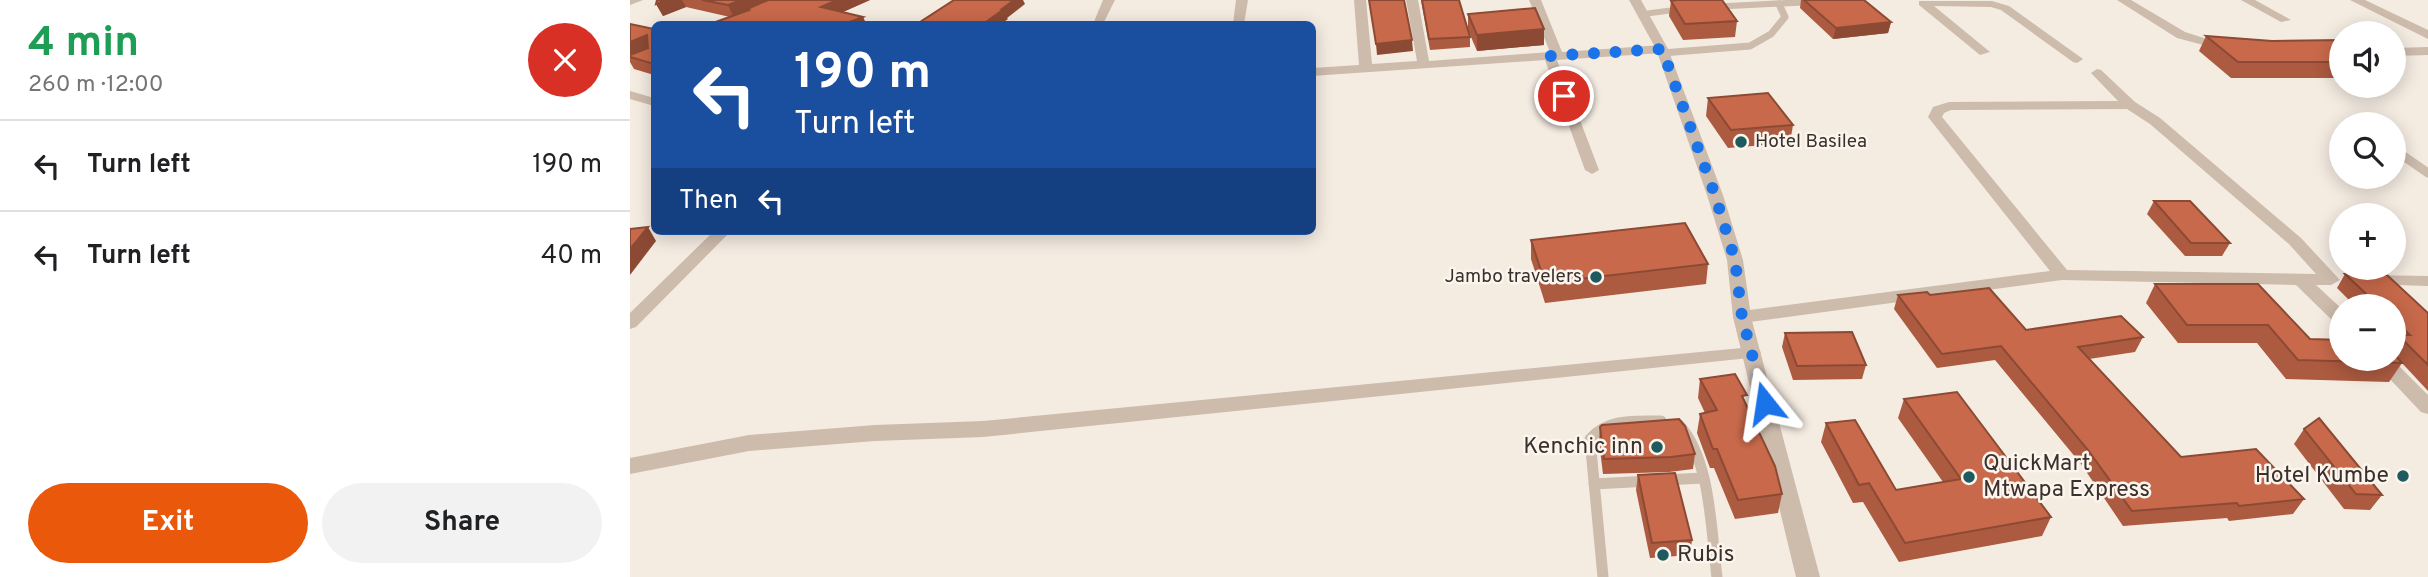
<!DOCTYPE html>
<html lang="en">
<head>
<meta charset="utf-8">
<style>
	:root { --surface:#fff; --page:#f2f2f2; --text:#202124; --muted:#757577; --line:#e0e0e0; --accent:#ea580c }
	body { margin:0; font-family:Overpass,sans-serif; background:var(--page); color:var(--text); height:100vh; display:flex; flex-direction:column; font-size:26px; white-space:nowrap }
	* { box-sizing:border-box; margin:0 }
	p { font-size:23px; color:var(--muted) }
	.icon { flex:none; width:38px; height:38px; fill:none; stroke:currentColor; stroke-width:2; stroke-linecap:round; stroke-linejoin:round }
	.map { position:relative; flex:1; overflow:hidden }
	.details { display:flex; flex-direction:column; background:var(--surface); width:630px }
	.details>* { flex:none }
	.banner { position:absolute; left:21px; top:21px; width:665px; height:214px; border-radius:10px; box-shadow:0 4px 18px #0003; background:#1a4fa0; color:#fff; overflow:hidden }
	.controls { position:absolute; left:1699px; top:21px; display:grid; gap:14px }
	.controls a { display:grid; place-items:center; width:77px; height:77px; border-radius:50%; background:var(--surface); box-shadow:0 4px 18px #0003; font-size:35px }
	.pin { position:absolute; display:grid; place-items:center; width:60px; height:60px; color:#fff; margin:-30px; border:4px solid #fff; border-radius:50%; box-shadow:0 2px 7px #0007 }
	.me { position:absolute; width:77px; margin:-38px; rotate:345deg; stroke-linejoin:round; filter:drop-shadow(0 0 5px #0008) }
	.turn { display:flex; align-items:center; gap:24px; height:147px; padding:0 28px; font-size:32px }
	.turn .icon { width:91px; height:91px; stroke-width:2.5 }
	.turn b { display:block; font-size:49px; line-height:60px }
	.then { display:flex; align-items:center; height:66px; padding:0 28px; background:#0003; gap:14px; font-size:26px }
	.round { display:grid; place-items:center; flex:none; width:74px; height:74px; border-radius:37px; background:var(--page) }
	.summary { display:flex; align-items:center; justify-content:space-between; height:119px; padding:0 28px }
	h1 { font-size:42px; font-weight:700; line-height:52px; color:#1e9e55 }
	.primary-button { display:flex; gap:14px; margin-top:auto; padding:14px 28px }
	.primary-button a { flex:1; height:80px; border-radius:42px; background:var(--accent); color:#fff; font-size:28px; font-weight:700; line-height:80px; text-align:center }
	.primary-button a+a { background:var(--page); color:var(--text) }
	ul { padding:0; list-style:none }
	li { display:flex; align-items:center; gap:21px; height:91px; padding:0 28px; border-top:2px solid var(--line) }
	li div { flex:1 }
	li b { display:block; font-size:26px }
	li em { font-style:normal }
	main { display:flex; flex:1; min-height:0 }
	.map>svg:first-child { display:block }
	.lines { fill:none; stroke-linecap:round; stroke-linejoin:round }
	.service-far2 { stroke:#cdbbac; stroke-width:7 }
	.service-far1 { stroke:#cdbbac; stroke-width:9 }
	.service { stroke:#cdbbac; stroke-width:11 }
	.minor { fill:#cdbbac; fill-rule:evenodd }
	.tertiary { fill:#cdbbac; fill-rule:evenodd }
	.wall { fill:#ac5a40 }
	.shaded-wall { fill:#8c4a34 }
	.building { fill:#c8694b; stroke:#8c4a34; stroke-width:2 }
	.route { stroke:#1a73e8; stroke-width:12; stroke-dasharray:0 21.6 }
	.poi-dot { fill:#1f5a5e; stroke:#fbf5ee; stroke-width:2.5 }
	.labels { text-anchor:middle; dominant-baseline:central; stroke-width:5; stroke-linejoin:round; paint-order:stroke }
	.poi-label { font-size:19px; fill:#3b302b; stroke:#fbf5ee; text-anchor:start }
	.near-poi-label { font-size:23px; fill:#3b302b; stroke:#fbf5ee; text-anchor:end }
</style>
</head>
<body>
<main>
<section class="details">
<div class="summary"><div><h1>4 min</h1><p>260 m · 12:00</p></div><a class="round" style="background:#d93025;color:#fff"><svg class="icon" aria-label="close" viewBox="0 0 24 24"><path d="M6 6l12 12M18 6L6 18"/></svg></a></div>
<ul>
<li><svg class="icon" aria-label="left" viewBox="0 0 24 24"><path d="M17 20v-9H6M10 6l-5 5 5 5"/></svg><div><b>Turn left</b></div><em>190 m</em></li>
<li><svg class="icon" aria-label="left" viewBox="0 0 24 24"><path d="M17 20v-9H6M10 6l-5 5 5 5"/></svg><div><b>Turn left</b></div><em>40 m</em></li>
</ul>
<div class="primary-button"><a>Exit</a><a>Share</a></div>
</section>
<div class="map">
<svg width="1798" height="577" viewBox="0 0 1798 577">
	<rect width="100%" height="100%" fill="#f4ebe1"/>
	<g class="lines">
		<!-- service-far2 -->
		<polyline class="service-far2" points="1032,53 1120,46 1141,34 1155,17 1149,4"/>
		<!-- service-far1 -->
		<polyline class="service-far1" points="1772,155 1798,173"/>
		<!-- service -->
		<g class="service">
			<path d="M 1049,425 C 1081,459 1081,532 1087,577"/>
			<polyline points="1034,480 1073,478"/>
			<polyline points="964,484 1019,481"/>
			<path d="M 973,577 L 960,439 C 978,418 1006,421 1031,421"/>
		</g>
		<!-- minor -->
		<g class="minor">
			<polygon points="0,0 13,0 0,5"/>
			<polygon points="473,0 485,0 473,24 463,24"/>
			<polygon points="606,0 618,0 614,24 603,24"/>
			<polygon points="724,0 736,0 742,64 787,61 776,0 788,0 799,61 920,52 899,0 911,0 932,52 1032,45 1038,49 1032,53 927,60 969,170 962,174 955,170 915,60 682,76 682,68 729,65"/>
			<polygon points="1156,0 1230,0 1224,3 1060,11 1013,17 1007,14 1013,11 1060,5"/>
			<polygon points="1487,0 1501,0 1555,32 1602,47 1596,51 1547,38"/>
			<polygon points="1611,0 1625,0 1661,20 1651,22"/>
			<polygon points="1720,0 1735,0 1798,30 1798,39"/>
			<polygon points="1289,1 1362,1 1379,6 1453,59 1447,63 1443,62 1371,10 1361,7 1304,6 1360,52 1350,55 1289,5"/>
			<polygon points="1798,47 1798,55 1764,56 1764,48"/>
			<path d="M 1467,69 L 1471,70 L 1505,102 L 1530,118 L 1671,238 L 1710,280 L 1701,285 L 1686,285 L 1712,309 L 1712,326 L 1706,324 L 1666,285 L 1432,280 L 1112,323 L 1106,321 L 1103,317 L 1106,313 L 1112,311 L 1420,271 L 1298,117 L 1303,107 L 1319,102 L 1488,101 L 1461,73 ZM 1497,109 L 1520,124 L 1659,244 L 1686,274 L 1437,270 L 1312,117 L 1314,113 L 1321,110 Z"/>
			<polygon points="0,91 24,98 24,106 0,99"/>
			<polygon points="84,231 101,231 6,327 0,329 0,313"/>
			<polygon points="1740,275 1798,276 1798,286 1734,284 1731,280 1734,276"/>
			<polygon points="1122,347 1129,349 1131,353 1129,357 353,437 245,441 119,451 0,474 0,458 119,435 245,425 353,421"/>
			<polygon points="1741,359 1762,359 1798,395 1798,414 1791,412"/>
		</g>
		<!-- tertiary -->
		<polygon class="tertiary" points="999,0 1011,0 1038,49 1093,195 1113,260 1121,317 1190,577 1166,577 1103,317 1097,260 1077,195 1026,49"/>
	</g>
	<!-- wall -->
	<g class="wall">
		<polygon points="27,0 240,0 213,12 233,17 236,24 80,24 100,17 56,7 33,16 26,4"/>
		<polygon points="791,0 829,0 840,37 840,47 800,50"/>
		<polygon points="1171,0 1234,0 1261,22 1258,33 1203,39 1170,8"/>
		<polygon points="1041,1 1107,21 1105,37 1053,40 1039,16"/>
		<polygon points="838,14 914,29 914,45 847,51 838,30"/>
		<polygon points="0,24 24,29 24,75 4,69 0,62"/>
		<polygon points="1576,36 1642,41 1712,40 1712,78 1601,78 1569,51"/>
		<polygon points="1764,58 1771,62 1764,75"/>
		<polygon points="1078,98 1163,125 1160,143 1098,148 1076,116"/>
		<polygon points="1524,201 1600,243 1592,256 1555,256 1517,214"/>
		<polygon points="901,240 1078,264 1076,284 915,303 901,259"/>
		<polygon points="1715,274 1798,313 1798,391 1772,363 1759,382 1656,379 1627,343 1548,343 1516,303 1525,284 1680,339 1764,359 1764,306 1725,306 1707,288"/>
		<polygon points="1268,295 1300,295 1396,330 1513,337 1505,352 1459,359 1551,457 1674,499 1663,514 1599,521 1597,518 1493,526 1451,464 1365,360 1307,368 1264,309"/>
		<polygon points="1155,333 1236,365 1232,379 1163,380 1152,347"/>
		<polygon points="1070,379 1115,403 1152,494 1148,513 1105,519 1084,468 1080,468 1067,433 1070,414 1075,413 1068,398"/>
		<polygon points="1274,399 1421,517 1412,536 1269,562 1233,502 1223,503 1191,442 1196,423 1266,490 1313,482 1268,418"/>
		<polygon points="970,427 1065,454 1063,469 1039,472 973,474 969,442"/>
		<polygon points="1674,429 1752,495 1740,510 1714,509 1664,444"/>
		<polygon points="1008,475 1062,540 1060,555 1020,558 1006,490"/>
	</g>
	<!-- shaded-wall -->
	<g class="shaded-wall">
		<polygon points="36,0 52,0 56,7 33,16 26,4"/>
		<polygon points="111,0 147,0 117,9 118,12 104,18 98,5"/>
		<polygon points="207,0 240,0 197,19 191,7"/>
		<polygon points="384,0 393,0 395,4 377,18 378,19 371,24 353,24"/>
		<polygon points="233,17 236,24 214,24"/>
		<polygon points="1261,22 1258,33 1203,39 1206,28"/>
		<polygon points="914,29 914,45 847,51 847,35"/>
		<polygon points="17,35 24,48 0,57 0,42"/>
		<polygon points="782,40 783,51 747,55 746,44"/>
		<polygon points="18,227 26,241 0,275 0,249"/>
	</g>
	<!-- building -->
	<g class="building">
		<polygon points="27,0 36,0 26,4"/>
		<polygon points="72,0 111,0 98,5"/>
		<polygon points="138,0 207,0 191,7 233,17 214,24 80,24 119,10 117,9"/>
		<polygon points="324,0 384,0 372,9 374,9 353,24 287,24"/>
		<polygon points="739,0 774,0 782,40 746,44"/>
		<polygon points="792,0 829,0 840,37 799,39"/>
		<polygon points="1047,0 1092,0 1107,21 1055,24 1041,1"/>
		<polygon points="1174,0 1234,0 1261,22 1206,28"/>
		<polygon points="905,8 914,29 847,35 838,14"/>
		<polygon points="0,24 24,29 24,64 0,57 0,55 18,48 17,35 0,42"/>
		<polygon points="1576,36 1642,41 1712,40 1712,62 1608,62"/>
		<polygon points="1764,58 1771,62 1764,62"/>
		<polygon points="1138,93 1163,125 1101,130 1078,98"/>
		<polygon points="1524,201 1560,201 1600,243 1561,243"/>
		<polygon points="1055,223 1078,264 915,283 901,240"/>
		<polygon points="18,227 0,249 0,229"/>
		<polygon points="1715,274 1757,275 1798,313 1798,365 1768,335 1780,335 1764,320 1764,306 1749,306"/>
		<polygon points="1525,284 1628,284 1680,339 1712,340 1712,359 1764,359 1764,354 1772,363 1668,360 1638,325 1557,325"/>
		<polygon points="1359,288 1396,330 1491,316 1513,337 1448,347 1551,457 1626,449 1674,499 1609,506 1607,503 1502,511 1458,450 1371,346 1312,354 1268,295 1297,292 1300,295"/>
		<polygon points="1222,332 1236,365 1167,366 1155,333"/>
		<polygon points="1105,374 1117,395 1112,396 1145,466 1152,494 1108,500 1087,449 1083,449 1070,414 1087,410 1070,379"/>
		<polygon points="1327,392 1421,517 1275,543 1239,483 1229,485 1196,423 1225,420 1266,490 1331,479 1274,399"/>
		<polygon points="1689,418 1752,495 1726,494 1674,429"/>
		<polygon points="1049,419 1055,426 1065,454 1041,457 974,459 970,427 972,425"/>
		<polygon points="1045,473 1062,540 1022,543 1008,475"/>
	</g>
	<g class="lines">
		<!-- route -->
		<polyline class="route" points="934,96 920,56 1032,49 1085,195 1105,260 1112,317 1135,403"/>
	</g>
	<!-- markers -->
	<g class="poi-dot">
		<circle cx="1111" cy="142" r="7"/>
		<circle cx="966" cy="277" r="7"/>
		<circle cx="1027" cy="447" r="7"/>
		<circle cx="1773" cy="476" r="7"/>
		<circle cx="1339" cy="477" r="7"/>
		<circle cx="1033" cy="555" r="7"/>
	</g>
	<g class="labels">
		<!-- poi labels -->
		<g class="poi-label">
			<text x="1125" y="142">Hotel Basilea</text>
			<text x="952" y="277" text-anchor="end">Jambo travelers</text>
		</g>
		<!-- near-poi labels -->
		<g class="near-poi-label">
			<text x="1013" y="447">Kenchic inn</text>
			<text x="1353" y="464" text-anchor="start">QuickMart<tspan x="1353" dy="26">Mtwapa Express</tspan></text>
			<text x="1759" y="476">Hotel Kumbe</text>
			<text x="1047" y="555" text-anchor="start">Rubis</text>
		</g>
	</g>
</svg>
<div class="controls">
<a><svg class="icon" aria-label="sound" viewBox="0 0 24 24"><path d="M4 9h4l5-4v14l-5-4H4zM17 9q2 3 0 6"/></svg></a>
<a><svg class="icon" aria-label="search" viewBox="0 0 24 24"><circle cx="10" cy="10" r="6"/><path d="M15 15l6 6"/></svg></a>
<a>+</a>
<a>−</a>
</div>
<div class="pin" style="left:934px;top:96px;background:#d93025"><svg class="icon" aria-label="arrive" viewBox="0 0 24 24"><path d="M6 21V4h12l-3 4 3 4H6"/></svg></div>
<svg class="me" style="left:1135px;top:403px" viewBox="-20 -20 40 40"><path d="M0-17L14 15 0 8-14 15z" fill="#1a73e8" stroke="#fff" stroke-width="4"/></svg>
<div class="banner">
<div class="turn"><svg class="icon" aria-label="left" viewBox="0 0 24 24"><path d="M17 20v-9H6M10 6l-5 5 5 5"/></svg><div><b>190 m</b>Turn left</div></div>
<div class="then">Then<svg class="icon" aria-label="left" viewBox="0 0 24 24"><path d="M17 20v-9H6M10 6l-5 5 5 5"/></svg></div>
</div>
</div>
</main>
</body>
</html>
